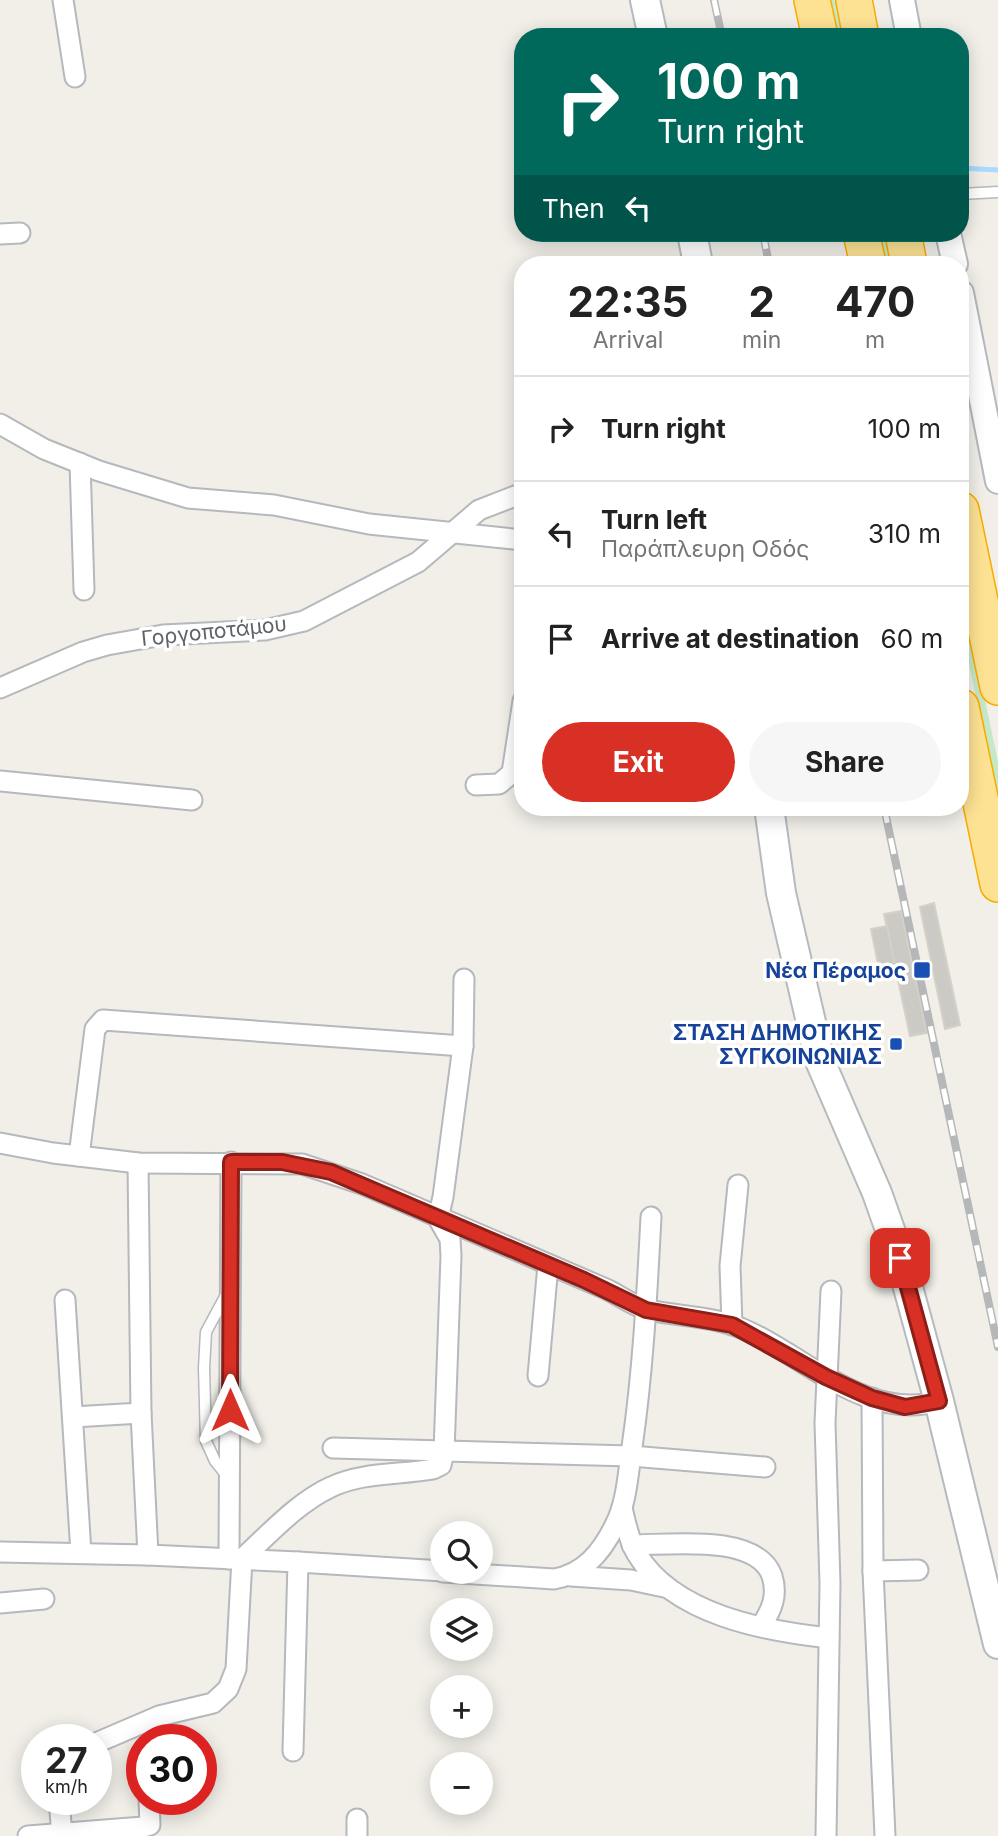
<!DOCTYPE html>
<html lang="en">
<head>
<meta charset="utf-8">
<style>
	:root { --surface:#fff; --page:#f6f6f6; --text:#222; --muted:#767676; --line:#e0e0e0; --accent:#d93025 }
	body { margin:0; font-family:Inter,sans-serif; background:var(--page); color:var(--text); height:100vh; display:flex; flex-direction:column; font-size:26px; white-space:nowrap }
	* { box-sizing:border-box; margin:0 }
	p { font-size:23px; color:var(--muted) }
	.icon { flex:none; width:38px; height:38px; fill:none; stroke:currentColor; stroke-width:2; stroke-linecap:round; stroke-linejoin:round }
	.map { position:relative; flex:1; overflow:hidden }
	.sheet { position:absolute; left:514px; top:256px; width:455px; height:560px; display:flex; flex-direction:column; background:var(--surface); border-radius:28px; box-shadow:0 4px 18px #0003 }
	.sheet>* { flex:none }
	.guide { position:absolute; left:514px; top:28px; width:455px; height:214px; border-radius:28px; box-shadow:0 4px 18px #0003; background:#00695c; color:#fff; overflow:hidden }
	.fabs { position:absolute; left:430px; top:1521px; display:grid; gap:14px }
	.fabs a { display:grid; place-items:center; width:63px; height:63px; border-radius:50%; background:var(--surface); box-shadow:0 4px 18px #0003; font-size:35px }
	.speed { position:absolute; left:21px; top:1724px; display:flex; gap:14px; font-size:35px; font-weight:700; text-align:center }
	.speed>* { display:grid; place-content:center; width:91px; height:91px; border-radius:50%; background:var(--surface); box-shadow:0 4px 18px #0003; line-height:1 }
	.speed small { font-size:18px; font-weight:400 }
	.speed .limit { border:10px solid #d22; background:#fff; color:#111 }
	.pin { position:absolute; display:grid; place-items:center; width:60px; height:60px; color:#fff; margin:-30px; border-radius:14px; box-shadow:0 4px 10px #0006 }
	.me { position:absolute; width:77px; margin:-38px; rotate:0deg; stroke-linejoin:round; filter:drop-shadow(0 0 5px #0008) }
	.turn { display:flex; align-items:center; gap:24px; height:147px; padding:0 28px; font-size:32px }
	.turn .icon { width:91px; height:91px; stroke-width:2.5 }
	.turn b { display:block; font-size:49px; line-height:60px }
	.then { display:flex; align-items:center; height:66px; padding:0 28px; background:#0003; gap:14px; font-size:26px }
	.eta { display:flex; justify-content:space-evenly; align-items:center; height:119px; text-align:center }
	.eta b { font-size:42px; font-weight:700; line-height:49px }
	.primary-button { display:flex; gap:14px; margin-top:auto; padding:14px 28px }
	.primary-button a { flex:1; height:80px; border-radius:42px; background:var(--accent); color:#fff; font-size:28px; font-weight:700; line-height:80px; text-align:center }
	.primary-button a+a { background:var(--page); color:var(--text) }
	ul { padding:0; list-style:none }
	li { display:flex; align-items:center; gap:21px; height:105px; padding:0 28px; border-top:2px solid var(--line) }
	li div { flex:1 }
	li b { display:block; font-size:26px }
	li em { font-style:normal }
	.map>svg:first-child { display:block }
	.green { fill:#c5e8c5 }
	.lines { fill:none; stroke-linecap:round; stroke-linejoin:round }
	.stream { stroke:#aadaff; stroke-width:5 }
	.building { fill:#cccac5; stroke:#d6d1c6; stroke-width:2 }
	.service-casing { stroke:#b5b8bc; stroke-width:13 }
	.minor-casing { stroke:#b5b8bc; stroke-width:23 }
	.tertiary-casing { stroke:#b5b8bc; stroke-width:28 }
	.secondary-casing { stroke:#b6babf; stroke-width:32 }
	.motorway-casing { stroke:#f9ab00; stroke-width:38 }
	.service { stroke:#fff; stroke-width:10 }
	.minor { stroke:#fff; stroke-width:19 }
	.tertiary { stroke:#fff; stroke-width:24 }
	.secondary { stroke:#fff; stroke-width:28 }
	.motorway { stroke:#fde293; stroke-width:35 }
	.rail-casing { stroke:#b6b7b8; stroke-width:8 }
	.rail { stroke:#fff; stroke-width:5; stroke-dasharray:16; stroke-linecap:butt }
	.route-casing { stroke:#8d1f18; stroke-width:18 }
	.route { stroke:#d93025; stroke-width:12 }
	.transit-dot { fill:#1a4fb4; stroke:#fff; stroke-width:2.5 }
	.labels { text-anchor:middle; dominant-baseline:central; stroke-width:7; stroke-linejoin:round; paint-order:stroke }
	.street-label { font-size:21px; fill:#5f6368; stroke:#fff }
	.transit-label { font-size:21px; font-weight:bold; fill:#164399; stroke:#fff; text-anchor:end }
</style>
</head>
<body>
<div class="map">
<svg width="998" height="1836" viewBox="0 0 998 1836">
	<rect width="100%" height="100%" fill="#f1efe8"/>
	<!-- green -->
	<g class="green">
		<polygon points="829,0 838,0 845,37 837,37"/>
		<polygon points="878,233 887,233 893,264 885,264"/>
		<polygon points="961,585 998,762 998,803 961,626"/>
	</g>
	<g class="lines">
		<!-- stream -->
		<polyline class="stream" points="961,168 998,170"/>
	</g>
	<!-- building -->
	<g class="building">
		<polygon points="934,903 960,1025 945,1029 920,907"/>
		<polygon points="901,911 927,1033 910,1036 884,914"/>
		<polygon points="887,926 895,966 879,969 871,929"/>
	</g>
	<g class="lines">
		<!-- service casing -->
		<g class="service-casing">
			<g id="service">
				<polyline points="961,194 998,192"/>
				<polyline points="227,1293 206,1332 204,1368 206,1441 215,1461 227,1476"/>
			</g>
		</g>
		<!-- minor casing -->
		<g class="minor-casing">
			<g id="minor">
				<polyline points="63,0 75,77"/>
				<polyline points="0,234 20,233"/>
				<polyline points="0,424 44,449 99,471 188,498 274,505 369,524 523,540"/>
				<polyline points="80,463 84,590"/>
				<polyline points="0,688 83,652 107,645 163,635 265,630 304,621 418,562 479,510 523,493"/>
				<polyline points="0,781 192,800"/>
				<polyline points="476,785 499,784 512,773 523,701"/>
				<path d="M 0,1143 L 53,1153 L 138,1163 L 302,1164 L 362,1184 L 606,1289 C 619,1295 635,1307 649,1310 C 676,1316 707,1316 733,1325 C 801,1350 862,1423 939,1401"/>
				<polyline points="79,1156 95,1029 103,1020 463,1046"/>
				<polyline points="65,1300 81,1553"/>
				<polyline points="732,1325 730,1266 738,1185"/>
				<polyline points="538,1376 548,1265"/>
				<polyline points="872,1398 873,1571 885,1836"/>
				<polyline points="73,1417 141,1413"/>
				<polyline points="333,1448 631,1456 765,1467"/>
				<path d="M 622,1508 C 626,1524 629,1541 637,1554 C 674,1615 765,1631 829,1638"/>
				<path d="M 632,1545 C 668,1545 757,1533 772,1576 C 778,1595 772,1610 761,1626"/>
				<polyline points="0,1552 148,1555 141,1413 138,1163"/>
				<polyline points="148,1555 298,1562 293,1751"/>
				<polyline points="229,1559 231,1162"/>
				<polyline points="298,1562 443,1571"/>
				<polyline points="873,1571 918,1570"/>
				<path d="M 443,1572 L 554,1579 C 584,1574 602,1552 615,1525 C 627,1502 628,1473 632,1447 C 643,1371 647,1294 651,1217"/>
				<polyline points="571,1576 631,1580 664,1587"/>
				<polyline points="0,1603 44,1599"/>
				<path d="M 96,1743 L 159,1716 L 213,1703 L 228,1689 L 236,1669 L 242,1559 C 268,1535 298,1502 331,1487 C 362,1472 400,1475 433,1469 L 441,1465 L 444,1452 L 451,1256 L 450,1239 L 438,1218 L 443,1197 L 463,1046 L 464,979"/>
				<polyline points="59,1799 62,1836"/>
				<polyline points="28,1836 143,1827 150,1825 149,1799"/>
				<polyline points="357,1836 357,1819"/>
				<polyline points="826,1836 830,1583 825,1423 831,1291"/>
			</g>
		</g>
		<!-- tertiary casing -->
		<g class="tertiary-casing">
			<g id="tertiary">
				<polyline points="902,0 909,37"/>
				<polyline points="948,233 955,264"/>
				<polyline points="961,293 998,481"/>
			</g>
		</g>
		<!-- secondary casing -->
		<g class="secondary-casing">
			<g id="secondary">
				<polyline points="645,0 653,37"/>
				<polyline points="692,233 698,264"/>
				<polyline points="769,807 781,893 820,1061 877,1193 900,1258 939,1401 998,1644"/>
			</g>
		</g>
		<!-- motorway casing -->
		<g class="motorway-casing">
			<g id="motorway">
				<polyline points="812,0 820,37"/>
				<polyline points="854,0 861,37"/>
				<polyline points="861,233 868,264"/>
				<polyline points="903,233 909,264"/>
				<polyline points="961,510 998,687"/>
				<polyline points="961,707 998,884"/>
			</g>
		</g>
		<!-- service -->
		<use href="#service" class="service"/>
		<!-- minor -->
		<use href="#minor" class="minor"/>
		<!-- tertiary -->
		<use href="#tertiary" class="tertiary"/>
		<!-- secondary -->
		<use href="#secondary" class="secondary"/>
		<!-- motorway -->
		<use href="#motorway" class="motorway"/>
		<!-- rail casing -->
		<g class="rail-casing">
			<g id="rail">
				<polyline points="714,0 722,37"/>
				<polyline points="763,233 769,264"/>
				<polyline points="884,807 998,1347"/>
			</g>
		</g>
		<!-- rail -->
		<use href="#rail" class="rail"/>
	</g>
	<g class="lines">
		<!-- route casing -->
		<g class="route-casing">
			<polyline id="route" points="230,1410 231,1162 282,1162 331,1172 584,1280 646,1310 732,1325 826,1377 872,1398 905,1407 939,1401 900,1258"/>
		</g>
		<!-- route -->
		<use href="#route" class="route"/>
	</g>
	<!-- markers -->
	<g class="transit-dot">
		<rect x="913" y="961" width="18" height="18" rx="3.5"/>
		<rect x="889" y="1037" width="14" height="14" rx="3.5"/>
	</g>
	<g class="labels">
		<!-- street labels -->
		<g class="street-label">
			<text transform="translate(214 631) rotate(-6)">Γοργοποτάμου</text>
		</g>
		<!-- transit labels -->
		<g class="transit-label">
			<text x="906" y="970">Νέα Πέραμος</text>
			<text x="882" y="1032">ΣΤΑΣΗ ΔΗΜΟΤΙΚΗΣ<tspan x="882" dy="24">ΣΥΓΚΟΙΝΩΝΙΑΣ</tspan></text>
		</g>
	</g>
</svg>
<div class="fabs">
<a><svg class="icon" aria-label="search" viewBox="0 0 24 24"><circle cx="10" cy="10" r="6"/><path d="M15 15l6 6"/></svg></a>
<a><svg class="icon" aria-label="layers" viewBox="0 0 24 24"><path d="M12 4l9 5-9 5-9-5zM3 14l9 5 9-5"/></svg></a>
<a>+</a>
<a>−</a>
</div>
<div class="speed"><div>27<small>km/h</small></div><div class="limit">30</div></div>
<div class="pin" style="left:900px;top:1258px;background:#d93025"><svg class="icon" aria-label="arrive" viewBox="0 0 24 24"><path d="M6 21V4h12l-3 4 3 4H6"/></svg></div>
<svg class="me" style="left:230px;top:1410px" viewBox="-20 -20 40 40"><path d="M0-17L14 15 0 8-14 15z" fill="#d93025" stroke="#fff" stroke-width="4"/></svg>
<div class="guide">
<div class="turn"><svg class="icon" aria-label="right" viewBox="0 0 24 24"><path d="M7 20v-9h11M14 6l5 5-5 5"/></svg><div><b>100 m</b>Turn right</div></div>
<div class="then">Then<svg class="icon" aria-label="left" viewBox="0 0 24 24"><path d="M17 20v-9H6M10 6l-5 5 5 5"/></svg></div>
</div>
<section class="sheet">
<div class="eta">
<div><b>22:35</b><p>Arrival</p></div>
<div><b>2</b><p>min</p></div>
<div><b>470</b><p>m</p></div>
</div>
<ul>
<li><svg class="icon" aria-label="right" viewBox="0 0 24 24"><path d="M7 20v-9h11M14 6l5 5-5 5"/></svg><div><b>Turn right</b></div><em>100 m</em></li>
<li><svg class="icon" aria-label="left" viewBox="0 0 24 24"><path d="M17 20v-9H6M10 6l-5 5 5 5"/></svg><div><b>Turn left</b><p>Παράπλευρη Οδός</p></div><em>310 m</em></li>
<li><svg class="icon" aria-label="arrive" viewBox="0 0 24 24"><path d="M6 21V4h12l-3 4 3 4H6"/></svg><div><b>Arrive at destination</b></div><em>60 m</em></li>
</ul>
<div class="primary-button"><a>Exit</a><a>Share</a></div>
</section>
</div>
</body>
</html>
